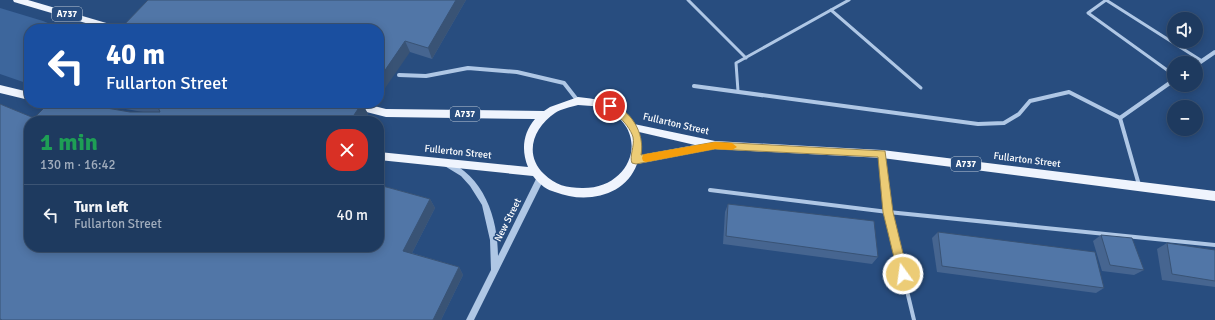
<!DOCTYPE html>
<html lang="en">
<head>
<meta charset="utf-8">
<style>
	:root { --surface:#1e3a5f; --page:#264165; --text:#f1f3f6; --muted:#a1adbd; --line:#3c5474 }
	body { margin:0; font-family:Signika,sans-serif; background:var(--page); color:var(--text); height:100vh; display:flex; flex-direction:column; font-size:15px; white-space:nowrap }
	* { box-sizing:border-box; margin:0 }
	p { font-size:13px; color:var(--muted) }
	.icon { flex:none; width:22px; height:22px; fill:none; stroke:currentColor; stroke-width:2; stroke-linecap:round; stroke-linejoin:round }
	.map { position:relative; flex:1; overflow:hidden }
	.panel { position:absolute; left:24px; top:116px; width:360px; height:136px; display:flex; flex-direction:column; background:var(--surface); border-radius:16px; box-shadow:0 2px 10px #0003,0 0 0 1px var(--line) }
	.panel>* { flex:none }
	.guide { position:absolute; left:24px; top:24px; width:360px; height:84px; border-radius:16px; box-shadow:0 2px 10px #0003,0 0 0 1px var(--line); background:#1a4fa0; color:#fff; overflow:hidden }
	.buttons { position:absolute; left:1167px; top:12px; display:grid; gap:8px }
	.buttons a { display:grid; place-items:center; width:36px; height:36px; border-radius:50%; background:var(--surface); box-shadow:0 2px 10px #0003,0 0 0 1px var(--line); font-size:20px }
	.pin { position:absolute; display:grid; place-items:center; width:34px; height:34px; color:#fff; margin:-17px; border:2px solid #fff; border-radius:50%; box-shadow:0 1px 4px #0007 }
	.me { position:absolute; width:44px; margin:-22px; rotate:346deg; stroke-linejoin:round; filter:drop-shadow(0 0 3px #0008) }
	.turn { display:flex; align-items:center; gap:14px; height:84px; padding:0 16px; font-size:18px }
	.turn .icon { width:52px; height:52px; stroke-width:2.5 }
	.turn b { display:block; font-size:28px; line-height:34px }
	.round { display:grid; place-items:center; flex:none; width:42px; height:42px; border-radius:16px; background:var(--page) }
	.summary { display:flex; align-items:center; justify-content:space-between; height:68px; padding:0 16px }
	h1 { font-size:24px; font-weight:700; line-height:30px; color:#1e9e55 }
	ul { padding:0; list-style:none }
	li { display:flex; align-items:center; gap:12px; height:60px; padding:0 16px; border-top:1px solid var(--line) }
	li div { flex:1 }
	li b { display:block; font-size:15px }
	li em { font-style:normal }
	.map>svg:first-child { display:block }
	.green { fill:#3d669c }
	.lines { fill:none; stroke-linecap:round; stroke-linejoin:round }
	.service { stroke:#afc7e5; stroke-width:3 }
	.minor { stroke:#afc7e5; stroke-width:4 }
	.tertiary { fill:#afc7e5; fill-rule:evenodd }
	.primary { fill:#eff4fd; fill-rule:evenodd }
	.wall { fill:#466590 }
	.shaded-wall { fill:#395375 }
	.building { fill:#5176a7; stroke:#395375 }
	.route { fill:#eccc76; stroke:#99854d }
	.slow { fill:#f59e0b }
	.labels { text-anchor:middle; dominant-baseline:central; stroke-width:3; stroke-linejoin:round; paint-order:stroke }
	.shield { fill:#284d7f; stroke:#becad9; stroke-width:1 }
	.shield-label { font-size:9px; font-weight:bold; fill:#fff }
	.street-label { font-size:10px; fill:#fff; stroke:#284d7f }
</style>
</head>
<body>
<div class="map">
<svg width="1215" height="320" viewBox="0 0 1215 320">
	<rect width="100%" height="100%" fill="#284d7f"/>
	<!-- green -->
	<polygon class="green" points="0,8 43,21 62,29 29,29 29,84 0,74"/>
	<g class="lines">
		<!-- service -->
		<g class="service">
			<polyline points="688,0 746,58"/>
			<polyline points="831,10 921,88"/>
			<polyline points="1174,75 1088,13 1106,0 1202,61"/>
			<polyline points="738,91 736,63 849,0"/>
		</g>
		<!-- minor -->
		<g class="minor">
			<polyline points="1196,65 1215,52"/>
			<polyline points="399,75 426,76 468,68 517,72 564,83 578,101"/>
			<polyline points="694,86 978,124 1004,123 1019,114 1030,101 1069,92 1120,118 1139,185"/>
			<polyline points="1120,118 1174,80"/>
			<polyline points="882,154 888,212 914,320"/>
			<polyline points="710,190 888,212 1215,245"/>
		</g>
		<!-- tertiary -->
		<path class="tertiary" d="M 445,160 C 484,175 498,218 498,256 L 537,177 L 540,176 L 543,177 L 544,179 L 474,320 L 466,320 L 491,270 L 490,240 L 482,205 L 470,186 L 461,176 L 443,165 L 441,163 L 443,161 Z"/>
		<!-- primary -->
		<g class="primary">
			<polygon points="13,0 28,0 120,27 121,29 106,29 14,2"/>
			<polygon points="0,85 29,92 29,100 0,93"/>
			<path d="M 578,97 C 601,99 620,104 634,124 L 715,141 L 882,150 L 1215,191 L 1215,201 L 882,158 L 714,149 L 637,164 C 625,197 585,204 555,192 C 551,191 547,189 544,187 C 540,184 536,180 533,176 L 379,160 L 379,152 L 528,167 C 521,150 523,133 535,119 L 386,117 L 347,107 L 344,106 L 342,103 L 362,103 L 386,109 L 544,111 L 550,107 ZM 578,105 C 587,106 597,105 605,109 C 652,131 632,189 582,188 C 567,188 555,185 544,174 C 523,154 534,127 555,113 C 561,109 571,107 578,105 ZM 639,132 L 695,145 L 641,155 L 641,142 Z"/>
		</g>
	</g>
	<!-- wall -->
	<g class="wall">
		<polygon points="148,0 466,0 432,59 410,52"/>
		<polygon points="49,103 77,103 130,112 143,112 91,103 362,103 368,114 363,121 29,121 29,247 379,247 379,185 430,199 435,208 412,253 459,267 463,275 441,320 0,320 0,104 34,118"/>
		<polygon points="728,204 878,257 872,264 723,244 725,212"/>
		<polygon points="938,232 1104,288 1096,293 937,272 932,238"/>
		<polygon points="1101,235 1144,270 1134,275 1102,271 1093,241"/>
		<polygon points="1167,243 1215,250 1215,287 1162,280 1157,249"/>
	</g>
	<!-- shaded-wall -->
	<g class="shaded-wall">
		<polygon points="456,0 466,0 432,59 428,48"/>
		<polygon points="405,41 410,52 379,97 379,79"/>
		<polygon points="362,103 368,114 363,121 350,121"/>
		<polygon points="430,199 435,208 409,259 403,251"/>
		<polygon points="459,267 463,275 441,320 433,320"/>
	</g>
	<!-- building -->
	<g class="building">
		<polygon points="148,0 456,0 428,48 405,41 379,79 379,29 120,29"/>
		<polygon points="49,103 77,103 130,112 160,112 158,107 154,105 142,103 362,103 350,121 29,121 29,247 379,247 379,185 430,199 403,251 459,267 433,320 2,320 0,319 0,104 34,118"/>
		<polygon points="728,204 874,221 878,257 726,236"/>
		<polygon points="938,232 1095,252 1104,288 942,266"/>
		<polygon points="1101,235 1132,238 1144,270 1110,265"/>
		<polygon points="1167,243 1215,250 1215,281 1172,274"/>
	</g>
	<!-- route -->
	<path class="route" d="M 610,103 C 631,110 645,133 641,155 L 715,142 L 885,151 L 893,212 L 908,274 L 906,277 L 903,279 L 899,277 L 898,274 L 883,212 L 878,157 L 715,149 L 636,164 L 632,163 C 629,156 635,146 633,137 C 631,130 624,121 618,116 C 613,113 608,111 605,106 Z"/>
	<!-- slow -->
	<polygon class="slow" points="715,142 732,143 737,147 732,150 715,149 646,162 643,161 642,158 643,155 646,154"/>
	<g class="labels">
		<!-- shield labels -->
		<g class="shield">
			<rect x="52" y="7" width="30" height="14" rx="3"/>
			<rect x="450" y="107" width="30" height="14" rx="3"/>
			<rect x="951" y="157" width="30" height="14" rx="3"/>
		</g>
		<g class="shield-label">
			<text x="67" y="14">A737</text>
			<text x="465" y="114">A737</text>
			<text x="966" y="164">A737</text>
		</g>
		<!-- street labels -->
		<g class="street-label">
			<text transform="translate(676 124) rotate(13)">Fullarton Street</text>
			<text transform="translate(458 152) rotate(6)">Fullerton Street</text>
			<text transform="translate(1027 160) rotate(7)">Fullarton Street</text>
			<text transform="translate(508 220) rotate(-63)">New Street</text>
		</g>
	</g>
</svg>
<div class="buttons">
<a><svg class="icon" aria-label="sound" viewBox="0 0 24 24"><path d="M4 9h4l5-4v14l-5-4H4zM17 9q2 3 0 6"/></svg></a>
<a>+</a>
<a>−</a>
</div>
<div class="pin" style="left:610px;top:106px;background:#d93025"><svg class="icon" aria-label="arrive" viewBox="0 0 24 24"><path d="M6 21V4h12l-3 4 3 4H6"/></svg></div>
<svg class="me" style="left:903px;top:274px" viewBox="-20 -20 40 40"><circle r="17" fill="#eccc76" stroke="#fff" stroke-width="3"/><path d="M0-11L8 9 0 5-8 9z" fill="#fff"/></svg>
<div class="guide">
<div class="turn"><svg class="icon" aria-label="left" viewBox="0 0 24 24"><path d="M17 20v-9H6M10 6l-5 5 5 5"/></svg><div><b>40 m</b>Fullarton Street</div></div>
</div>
<section class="panel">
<div class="summary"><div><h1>1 min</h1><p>130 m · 16:42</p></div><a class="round" style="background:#d93025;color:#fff"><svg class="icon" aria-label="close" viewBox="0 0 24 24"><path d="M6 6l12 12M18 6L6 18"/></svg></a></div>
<ul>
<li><svg class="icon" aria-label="left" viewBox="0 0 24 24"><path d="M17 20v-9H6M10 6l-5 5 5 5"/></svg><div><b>Turn left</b><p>Fullarton Street</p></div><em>40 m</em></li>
</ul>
</section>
</div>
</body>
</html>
